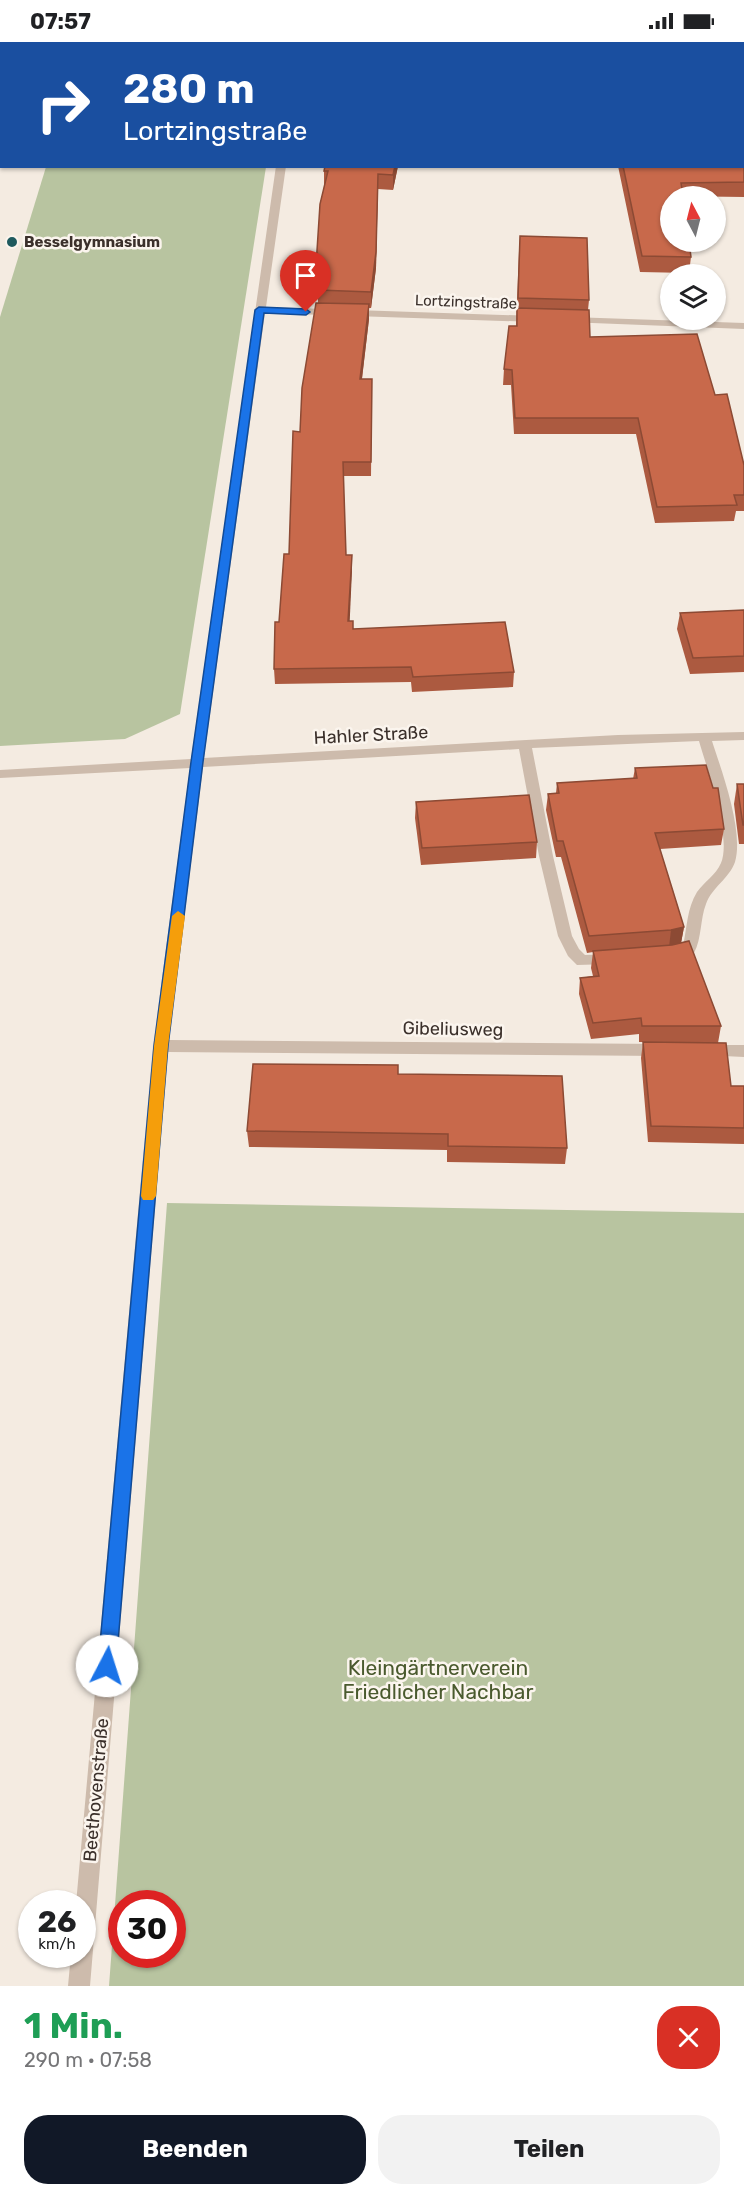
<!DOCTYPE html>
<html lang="de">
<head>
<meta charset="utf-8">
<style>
	:root { --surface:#fff; --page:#f2f2f2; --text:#202124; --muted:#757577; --accent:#111827 }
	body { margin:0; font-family:Rubik,sans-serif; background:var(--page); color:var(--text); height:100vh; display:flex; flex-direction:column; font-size:22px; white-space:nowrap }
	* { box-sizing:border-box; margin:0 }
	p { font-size:20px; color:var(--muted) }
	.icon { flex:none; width:33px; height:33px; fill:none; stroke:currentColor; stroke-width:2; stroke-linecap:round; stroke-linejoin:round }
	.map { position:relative; height:1944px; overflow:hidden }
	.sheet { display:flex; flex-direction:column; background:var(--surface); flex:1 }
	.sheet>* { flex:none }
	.hud { position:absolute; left:0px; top:0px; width:744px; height:126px; box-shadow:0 2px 4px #0004; background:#1a4fa0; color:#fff; overflow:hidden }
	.needle { width:39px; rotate:353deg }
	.controls { position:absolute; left:660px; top:144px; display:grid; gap:12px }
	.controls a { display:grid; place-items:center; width:66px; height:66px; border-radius:50%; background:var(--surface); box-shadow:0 2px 4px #0004; font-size:30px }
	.speed { position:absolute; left:18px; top:1848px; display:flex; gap:12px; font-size:30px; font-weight:700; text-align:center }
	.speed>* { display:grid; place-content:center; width:78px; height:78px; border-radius:50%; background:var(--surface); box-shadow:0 2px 4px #0004; line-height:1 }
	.speed small { font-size:15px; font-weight:400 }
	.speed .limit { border:9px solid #d22; background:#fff; color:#111 }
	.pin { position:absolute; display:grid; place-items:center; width:51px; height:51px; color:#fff; margin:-62px -26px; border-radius:50% 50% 50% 0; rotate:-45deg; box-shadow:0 0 6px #0007 }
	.pin .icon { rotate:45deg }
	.me { position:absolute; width:66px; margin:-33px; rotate:5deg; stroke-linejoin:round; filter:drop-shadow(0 0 4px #0008) }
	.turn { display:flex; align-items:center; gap:21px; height:126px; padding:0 24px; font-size:27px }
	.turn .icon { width:78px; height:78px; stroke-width:2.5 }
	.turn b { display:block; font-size:42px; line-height:51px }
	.round { display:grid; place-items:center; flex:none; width:63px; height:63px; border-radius:24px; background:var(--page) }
	.overview { display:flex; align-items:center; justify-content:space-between; height:102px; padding:0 24px }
	h1 { font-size:36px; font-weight:700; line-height:45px; color:#1e9e55 }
	.button { display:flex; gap:12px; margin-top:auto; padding:12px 24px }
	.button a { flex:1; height:69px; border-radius:24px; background:var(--accent); color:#fff; font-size:24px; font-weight:700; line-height:69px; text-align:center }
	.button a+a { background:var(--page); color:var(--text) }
	.status { display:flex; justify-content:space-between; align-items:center; height:42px; padding:0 30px; background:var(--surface); direction:ltr }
	.status svg { height:16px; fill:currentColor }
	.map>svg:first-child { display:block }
	.green { fill:#b8c4a0; fill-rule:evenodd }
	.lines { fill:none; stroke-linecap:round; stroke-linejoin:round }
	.minor { fill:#cdbbac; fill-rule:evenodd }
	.wall { fill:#ac5a40 }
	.shaded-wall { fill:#8c4a34 }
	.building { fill:#c8694b; stroke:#8c4a34; stroke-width:1.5 }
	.route { fill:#1a73e8; stroke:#114b97; stroke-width:1.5 }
	.slow { fill:#f59e0b }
	.poi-dot { fill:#1f5a5e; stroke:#fbf5ee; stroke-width:2 }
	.labels { text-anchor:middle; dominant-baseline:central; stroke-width:5; stroke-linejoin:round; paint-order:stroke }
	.far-poi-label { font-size:15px; font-weight:bold; fill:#3b302b; stroke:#fbf5ee; text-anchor:start }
	.far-street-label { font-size:15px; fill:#3b302b; stroke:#fbf5ee }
	.street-label { font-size:18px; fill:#3b302b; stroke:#fbf5ee }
	.near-park-label { font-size:21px; fill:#4a5a2e; stroke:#fbf5ee }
</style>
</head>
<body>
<div class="status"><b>07:57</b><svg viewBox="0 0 49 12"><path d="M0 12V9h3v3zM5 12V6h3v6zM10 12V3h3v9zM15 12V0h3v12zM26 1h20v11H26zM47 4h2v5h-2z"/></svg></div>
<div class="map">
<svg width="744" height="1944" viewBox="0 0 744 1944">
	<rect width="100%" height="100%" fill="#f4ebe1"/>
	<!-- green -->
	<g class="green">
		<polygon points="46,125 266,125 180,672 125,697 0,704 0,275"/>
		<path d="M 167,1161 L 744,1171 L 744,1944 L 109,1944 ZM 122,1862 L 172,1862 L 172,1912 L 122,1912 Z"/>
	</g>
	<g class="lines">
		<!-- minor -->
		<g class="minor">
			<polygon points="64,0 97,0 99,2 65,2"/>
			<polygon points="295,0 303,0 294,2"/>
			<rect x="742" y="35" width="2" height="6"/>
			<path d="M 276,124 L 286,124 L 266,265 L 535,274 L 540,277 L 535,280 L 265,271 L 204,716 L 618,693 L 744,690 L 744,698 L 712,699 C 722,730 744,789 735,820 C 729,837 712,845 706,862 C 700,877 702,896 694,911 L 676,916 L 671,915 L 669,911 L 671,907 L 683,904 C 687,886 687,866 697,850 C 704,840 716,833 721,821 C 732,795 707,727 699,699 L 532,706 L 553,814 L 572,894 L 579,907 L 585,913 L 610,912 L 617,917 L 610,922 L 577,923 L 568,914 L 558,894 L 539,814 L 519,707 L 203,725 L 169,998 L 663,1002 L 668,1004 L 671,1008 L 668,1012 L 663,1014 L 168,1010 L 90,1944 L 68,1944 L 71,1912 L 82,1912 L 82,1862 L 76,1862 L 153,1004 L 190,726 L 0,736 L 0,728 L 191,717 Z"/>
			<polygon points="571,275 744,281 744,287 567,280 566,278"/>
			<polygon points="708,1003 744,1003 744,1015 703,1013 700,1009 703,1005"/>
		</g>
	</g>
	<!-- wall -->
	<g class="wall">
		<polygon points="744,50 744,155 670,154 691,215 689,231 640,230 618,124 742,124"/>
		<polygon points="398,124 393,148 378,147 376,226 371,266 369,266 369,277 362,337 372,337 371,434 343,434 346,513 352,513 349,579 353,587 514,630 513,645 412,650 411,640 275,642 274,627 279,580 289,512 300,390 318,261 318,248 319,240 317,240 316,224 324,144 324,129"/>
		<polygon points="519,209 589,258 588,268 590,295 715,353 744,423 744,469 736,469 734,479 655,481 636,392 514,392 511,343 503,343 504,327 516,284"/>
		<polygon points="744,568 744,630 690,632 677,587 680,571"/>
		<polygon points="635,726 724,787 721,803 660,807 684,885 681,901 721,984 718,1001 639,1000 639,992 591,997 579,952 580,936 593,934 591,926 593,910 587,911 561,815 556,815 546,768 548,752 556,751 557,741 633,737"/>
		<polygon points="737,742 744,742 744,802 739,802 734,762"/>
		<polygon points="416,760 537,800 536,816 421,823 415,776"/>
		<polygon points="643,1000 731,1044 744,1044 744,1102 648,1100 641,1016"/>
		<polygon points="398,1032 567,1106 565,1122 447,1120 447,1108 249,1105 247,1089"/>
	</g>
	<!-- shaded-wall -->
	<g class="shaded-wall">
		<polygon points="395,124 398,124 393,148 393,133"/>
		<polygon points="378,132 376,226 371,266 371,250"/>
		<polygon points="369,262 369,277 360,352 360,337"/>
		<polygon points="352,513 352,528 349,595 348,579"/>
		<polygon points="684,885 681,901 669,905 671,888"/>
	</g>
	<!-- building -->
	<g class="building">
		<rect x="348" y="0" width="299" height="2"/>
		<polygon points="742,50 744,50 744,140 681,141 683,154 670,154 670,200 689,200 691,215 642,214 623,124 742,124"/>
		<polygon points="325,124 395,124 393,133 378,132 376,210 371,250 318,248 322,224 316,224 320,162 328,129 324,129"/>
		<polygon points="520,194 587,196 589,258 518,256"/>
		<polygon points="316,261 369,262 360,337 372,337 371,420 343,420 346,513 352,513 348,579 353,579 353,587 505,580 514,630 413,635 411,625 274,627 275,580 279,580 284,512 289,512 293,389 300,390 302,346"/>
		<polygon points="517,266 589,268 590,295 697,292 715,353 727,352 744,423 744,453 734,453 737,463 657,465 638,376 515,376 512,328 504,327 509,284 517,284"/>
		<polygon points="744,568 744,614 693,616 680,571"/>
		<polygon points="706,723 713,746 718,746 724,787 655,791 684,885 671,888 589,894 563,799 557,799 548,752 559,751 557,741 637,736 635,726"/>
		<polygon points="737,742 744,742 744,783 743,783"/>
		<polygon points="529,753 537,800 422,806 416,760"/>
		<polygon points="689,899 721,984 642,984 641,976 593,981 580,936 599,934 593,909 672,903"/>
		<polygon points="643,1000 726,1001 731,1044 744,1044 744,1086 651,1084"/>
		<polygon points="253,1022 398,1023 398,1032 562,1034 567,1106 448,1104 448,1092 247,1089"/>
	</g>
	<!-- route -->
	<polygon class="route" points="259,265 306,267 310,270 306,273 264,271 203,720 168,1004 116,1624 113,1630 107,1632 101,1630 98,1624 154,1004 191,720 255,268"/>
	<!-- slow -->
	<polygon class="slow" points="178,869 185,874 168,1004 156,1154 153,1158 143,1158 141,1154 154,1004 172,874"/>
	<!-- markers -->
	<circle class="poi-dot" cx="12" cy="200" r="6"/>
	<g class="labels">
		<!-- far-poi labels -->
		<g class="far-poi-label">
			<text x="24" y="200">Besselgymnasium</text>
		</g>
		<!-- far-street labels -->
		<g class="far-street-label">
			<text transform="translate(466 260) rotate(2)">Lortzingstraße</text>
		</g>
		<!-- street labels -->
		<g class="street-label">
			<text transform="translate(371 693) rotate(-3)">Hahler Straße</text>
			<text transform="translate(453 987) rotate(1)">Gibeliusweg</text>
			<text transform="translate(96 1748) rotate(-85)">Beethovenstraße</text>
		</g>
		<!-- near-park labels -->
		<g class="near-park-label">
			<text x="438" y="1625">Kleingärtnerverein<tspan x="438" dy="24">Friedlicher Nachbar</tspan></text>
		</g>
	</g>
</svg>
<div class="controls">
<a><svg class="needle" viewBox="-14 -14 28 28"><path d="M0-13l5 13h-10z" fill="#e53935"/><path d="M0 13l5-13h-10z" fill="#757577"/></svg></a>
<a><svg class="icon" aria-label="layers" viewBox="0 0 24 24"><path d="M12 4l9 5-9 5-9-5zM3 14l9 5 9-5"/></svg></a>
</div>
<div class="speed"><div>26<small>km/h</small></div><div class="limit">30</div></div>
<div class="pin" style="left:306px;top:270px;background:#d93025"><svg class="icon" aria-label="arrive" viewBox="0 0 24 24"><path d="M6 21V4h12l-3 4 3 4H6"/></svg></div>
<svg class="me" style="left:107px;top:1624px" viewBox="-20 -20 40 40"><circle r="19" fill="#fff"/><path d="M0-13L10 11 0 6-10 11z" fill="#1a73e8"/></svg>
<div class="hud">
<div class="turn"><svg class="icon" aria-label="right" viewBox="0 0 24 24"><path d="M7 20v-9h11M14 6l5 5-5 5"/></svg><div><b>280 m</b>Lortzingstraße</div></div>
</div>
</div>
<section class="sheet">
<div class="overview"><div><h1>1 Min.</h1><p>290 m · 07:58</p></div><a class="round" style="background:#d93025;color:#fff"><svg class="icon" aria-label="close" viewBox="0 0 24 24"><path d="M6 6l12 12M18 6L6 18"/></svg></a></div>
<div class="button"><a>Beenden</a><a>Teilen</a></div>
</section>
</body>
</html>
